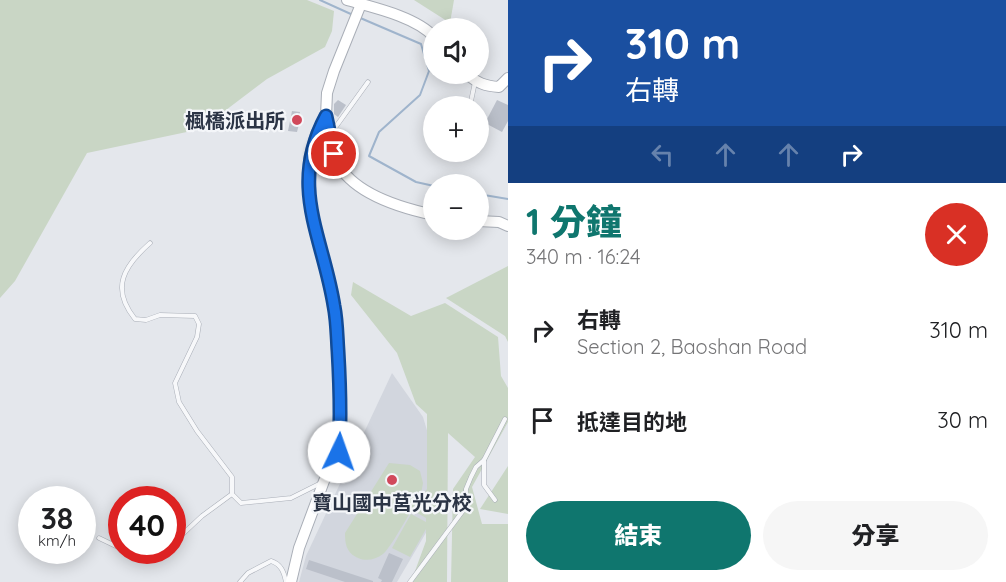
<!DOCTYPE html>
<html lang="zh-TW">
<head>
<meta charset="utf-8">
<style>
	:root { --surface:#fff; --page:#f6f6f6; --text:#202124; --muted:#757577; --accent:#0f766e }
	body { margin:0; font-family:Quicksand,"Noto Sans TC",sans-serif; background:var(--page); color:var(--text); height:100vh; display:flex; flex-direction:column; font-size:22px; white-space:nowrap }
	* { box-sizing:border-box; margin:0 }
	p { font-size:20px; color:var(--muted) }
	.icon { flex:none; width:33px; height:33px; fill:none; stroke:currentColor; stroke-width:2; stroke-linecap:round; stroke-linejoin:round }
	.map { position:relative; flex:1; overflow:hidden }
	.sheet { display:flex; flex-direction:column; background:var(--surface); width:498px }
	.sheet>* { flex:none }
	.guide { background:#1a4fa0; color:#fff; overflow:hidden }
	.buttons { position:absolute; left:423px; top:18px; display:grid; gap:12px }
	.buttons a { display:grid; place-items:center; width:66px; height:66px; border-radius:50%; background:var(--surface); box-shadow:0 3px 15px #0003; font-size:30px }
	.speed { position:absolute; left:18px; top:486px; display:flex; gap:12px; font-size:30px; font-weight:700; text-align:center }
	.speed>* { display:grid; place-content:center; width:78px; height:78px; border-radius:50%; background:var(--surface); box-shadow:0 3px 15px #0003; line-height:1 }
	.speed small { font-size:15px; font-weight:400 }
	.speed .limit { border:9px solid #d22; background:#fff; color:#111 }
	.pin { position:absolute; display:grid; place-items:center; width:51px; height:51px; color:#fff; margin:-26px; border:3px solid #fff; border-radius:50%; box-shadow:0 2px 6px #0007 }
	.me { position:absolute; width:66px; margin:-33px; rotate:3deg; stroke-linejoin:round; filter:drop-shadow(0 0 4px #0008) }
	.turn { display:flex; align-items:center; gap:21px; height:126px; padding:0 18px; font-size:27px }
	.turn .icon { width:78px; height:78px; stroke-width:2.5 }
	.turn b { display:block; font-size:42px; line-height:51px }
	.lanes { display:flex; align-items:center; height:57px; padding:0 18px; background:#0003; justify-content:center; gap:30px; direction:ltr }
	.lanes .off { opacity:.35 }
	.round { display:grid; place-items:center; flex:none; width:63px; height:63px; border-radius:32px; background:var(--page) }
	.overview { display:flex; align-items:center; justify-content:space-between; height:102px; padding:0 18px }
	h1 { font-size:36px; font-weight:800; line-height:45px; color:var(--accent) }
	.cta { display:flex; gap:12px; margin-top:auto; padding:12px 18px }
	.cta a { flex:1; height:69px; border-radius:36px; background:var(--accent); color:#fff; font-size:24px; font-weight:800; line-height:69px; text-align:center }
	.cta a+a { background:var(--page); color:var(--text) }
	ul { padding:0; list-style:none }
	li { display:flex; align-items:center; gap:18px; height:90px; padding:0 18px }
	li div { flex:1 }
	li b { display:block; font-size:22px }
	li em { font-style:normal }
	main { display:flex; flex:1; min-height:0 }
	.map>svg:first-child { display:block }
	.built { fill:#d2d6de }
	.green { fill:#c9d6c5 }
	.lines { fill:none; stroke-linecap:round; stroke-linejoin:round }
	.stream { stroke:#9fb4cc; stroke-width:2 }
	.building { fill:#bbc0ca }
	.lane-casing { stroke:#a9aeb7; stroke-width:5 }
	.secondary-casing { stroke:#a9aeb7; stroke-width:12 }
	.lane { stroke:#f7f8fa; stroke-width:4 }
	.secondary { stroke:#fff; stroke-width:10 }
	.route-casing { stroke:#114b97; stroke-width:15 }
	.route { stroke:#1a73e8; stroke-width:10 }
	.poi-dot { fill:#d1495b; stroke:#f4f6f9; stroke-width:2 }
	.labels { text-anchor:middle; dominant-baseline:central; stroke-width:4.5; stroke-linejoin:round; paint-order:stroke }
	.poi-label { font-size:20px; font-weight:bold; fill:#2b3445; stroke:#f4f6f9; text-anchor:end }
</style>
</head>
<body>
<main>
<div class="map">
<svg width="508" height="582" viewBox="0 0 508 582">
	<rect width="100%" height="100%" fill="#e4e7ec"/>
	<!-- built -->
	<polygon class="built" points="392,373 423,417 447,497 397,582 299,582 306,556"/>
	<!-- green -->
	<g class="green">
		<polygon points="0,0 307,0 334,11 332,31 325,47 267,79 201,129 87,153 15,281 0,298"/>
		<polygon points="414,0 454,0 450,23"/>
		<polygon points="508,266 508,342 505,336 446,298"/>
		<polygon points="353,282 411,316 445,303 498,337 501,376 508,388 508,422 472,487 482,524 508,524 508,582 451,582 453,489 475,457 448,433 447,582 411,582 426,541 426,529 410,557 392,548 411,514 426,522 426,518 414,511 427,489 427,414 416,404 397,353 351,295"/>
		<path d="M 389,463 L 410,465 L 420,471 L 423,483 L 421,494 C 414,505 391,548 383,554 C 375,560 365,562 356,557 C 346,552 345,543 345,533 Z"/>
		<polygon points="508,466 508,514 480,509"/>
	</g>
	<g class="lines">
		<!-- stream -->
		<g class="stream">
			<polyline points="320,0 353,15"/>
			<polyline points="358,17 421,44 429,71 420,95 379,132 369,156 416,182 434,186"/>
			<polyline points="478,194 508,199"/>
		</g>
	</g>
	<!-- building -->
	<g class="building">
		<polygon points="338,100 346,105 338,117 334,114 334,104"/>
		<polygon points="497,100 508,105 508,121 502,132 485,123"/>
		<polygon points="292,111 300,112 299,118 303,119 302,125 299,124 297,132 288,131"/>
		<polygon points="389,553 403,559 392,582 381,582 382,580 378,578"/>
		<polygon points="309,560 373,581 373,582 345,582 306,569"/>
	</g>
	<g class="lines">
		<!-- lane casing -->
		<g class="lane-casing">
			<g id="lane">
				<polyline points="470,106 475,82"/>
				<polyline points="332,132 368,82"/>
				<path d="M 150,243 C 124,266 110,288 135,319 L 146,320 L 160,315 L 195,316 L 199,324 L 197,337 L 175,383 L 179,402 L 197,431 L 232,477 L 232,494 L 241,503 L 291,498 L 321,483"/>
				<polyline points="484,460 484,485 495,500"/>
				<polyline points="99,538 122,549"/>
				<polyline points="172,544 202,516 232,494"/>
				<polyline points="124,550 149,561 166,550"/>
				<path d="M 240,582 L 248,573 L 271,561 C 281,564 284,572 286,582"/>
				<polyline points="410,582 465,508 466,489 471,477 476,467 484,460 505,419"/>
			</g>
		</g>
		<!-- secondary casing -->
		<g class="secondary-casing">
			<g id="secondary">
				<path d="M 347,0 C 372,7 417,17 434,37"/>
				<path d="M 467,74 C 477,83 485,86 499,87 L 508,78"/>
				<path d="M 326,116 C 329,131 330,148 337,162 C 353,194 401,208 434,215"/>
				<polyline points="478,221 499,222 508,226"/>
				<polyline points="291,582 299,548 324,481 339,452 341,408 334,306 310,207 309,159 316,134 326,116 327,93 334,71 361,4"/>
			</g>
		</g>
		<!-- lane -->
		<use href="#lane" class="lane"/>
		<!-- secondary -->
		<use href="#secondary" class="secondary"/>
	</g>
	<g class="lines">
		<!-- route casing -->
		<g class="route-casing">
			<path id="route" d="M 334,154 L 326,116 C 288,187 323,236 334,306 C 337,321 337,337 338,351 C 340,385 341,418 339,452"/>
		</g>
		<!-- route -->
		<use href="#route" class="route"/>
	</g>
	<!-- markers -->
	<g class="poi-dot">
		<circle cx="297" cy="120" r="6"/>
		<circle cx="392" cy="480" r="6"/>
	</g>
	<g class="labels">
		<!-- poi labels -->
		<g class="poi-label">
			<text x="285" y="120">楓橋派出所</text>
			<text x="392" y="502" text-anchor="middle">寶山國中莒光分校</text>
		</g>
	</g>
</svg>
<div class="buttons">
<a><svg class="icon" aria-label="sound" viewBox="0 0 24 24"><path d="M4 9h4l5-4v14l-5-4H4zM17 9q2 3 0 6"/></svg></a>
<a>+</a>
<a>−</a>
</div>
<div class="speed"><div>38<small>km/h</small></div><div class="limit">40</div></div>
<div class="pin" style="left:334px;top:154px;background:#d93025"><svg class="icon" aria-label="arrive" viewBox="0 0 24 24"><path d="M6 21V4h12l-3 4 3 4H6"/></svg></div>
<svg class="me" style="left:339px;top:452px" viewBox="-20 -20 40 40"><circle r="19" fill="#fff"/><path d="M0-13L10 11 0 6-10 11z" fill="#1a73e8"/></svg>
</div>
<section class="sheet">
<div class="guide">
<div class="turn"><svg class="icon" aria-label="right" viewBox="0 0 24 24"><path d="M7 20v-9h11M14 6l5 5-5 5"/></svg><div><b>310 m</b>右轉</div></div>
<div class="lanes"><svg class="icon off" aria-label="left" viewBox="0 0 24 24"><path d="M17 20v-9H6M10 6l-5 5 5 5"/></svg><svg class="icon off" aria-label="ahead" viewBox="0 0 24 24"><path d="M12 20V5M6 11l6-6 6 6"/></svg><svg class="icon off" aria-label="ahead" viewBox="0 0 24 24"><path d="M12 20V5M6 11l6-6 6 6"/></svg><svg class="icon" aria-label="right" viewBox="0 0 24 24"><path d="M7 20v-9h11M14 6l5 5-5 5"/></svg></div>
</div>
<div class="overview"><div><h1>1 分鐘</h1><p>340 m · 16:24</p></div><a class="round" style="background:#d93025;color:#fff"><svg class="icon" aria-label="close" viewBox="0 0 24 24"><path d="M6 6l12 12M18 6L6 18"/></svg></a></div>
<ul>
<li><svg class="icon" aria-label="right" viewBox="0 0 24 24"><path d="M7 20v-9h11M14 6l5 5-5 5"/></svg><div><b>右轉</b><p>Section 2, Baoshan Road</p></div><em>310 m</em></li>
<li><svg class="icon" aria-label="arrive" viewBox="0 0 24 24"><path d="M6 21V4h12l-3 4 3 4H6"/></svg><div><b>抵達目的地</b></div><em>30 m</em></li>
</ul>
<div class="cta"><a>結束</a><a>分享</a></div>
</section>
</main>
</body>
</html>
